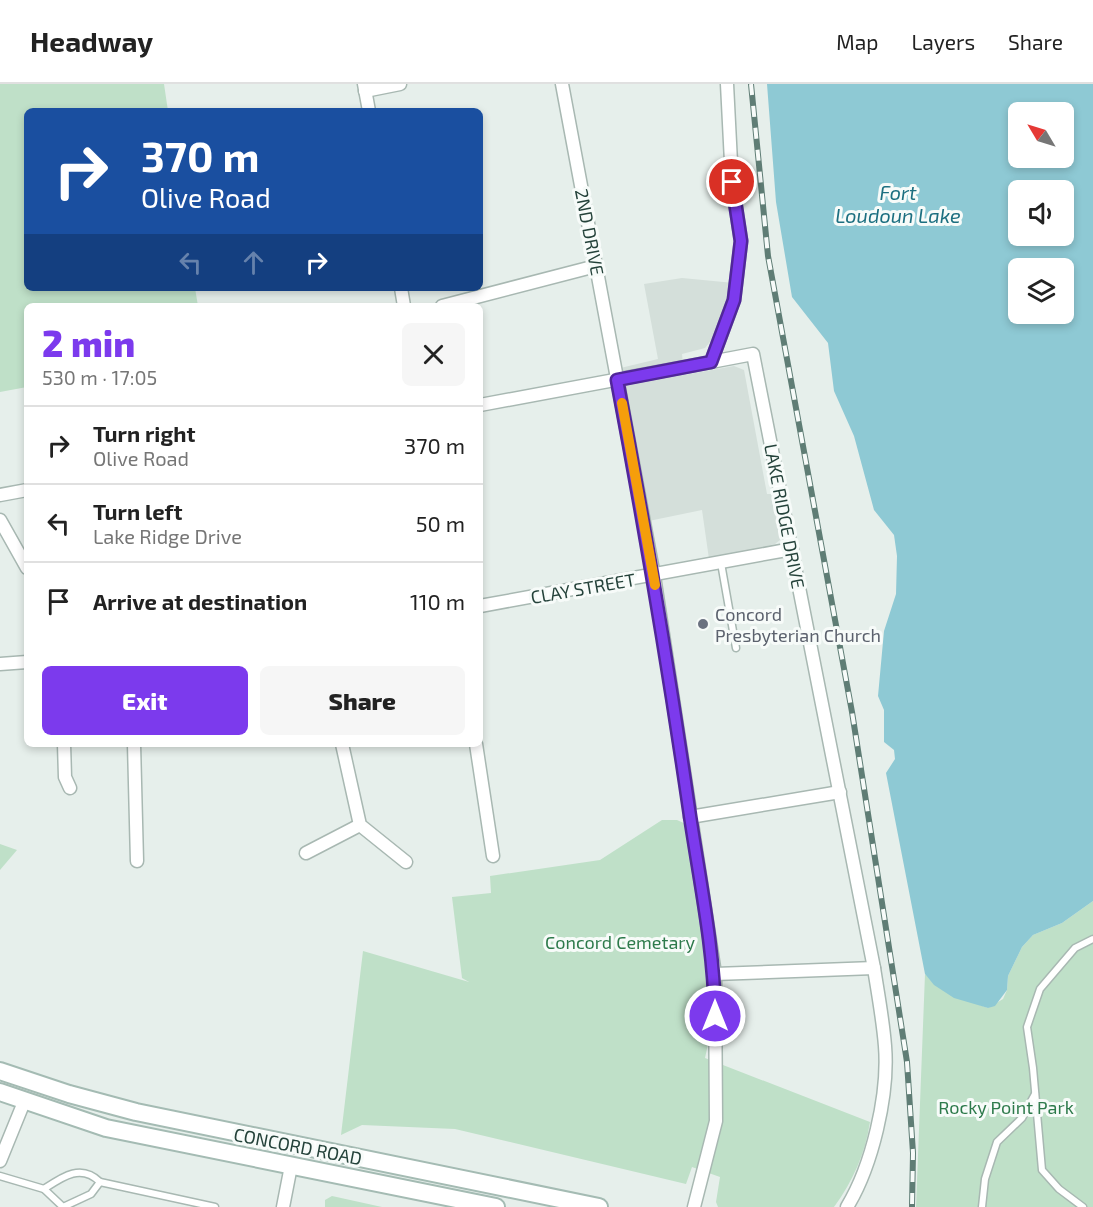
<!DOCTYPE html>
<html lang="en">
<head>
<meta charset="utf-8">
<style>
	:root { --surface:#fff; --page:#f6f6f6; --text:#222; --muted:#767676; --line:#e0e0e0; --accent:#7c3aed }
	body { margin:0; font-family:"Exo 2",sans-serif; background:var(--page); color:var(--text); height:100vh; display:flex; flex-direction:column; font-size:22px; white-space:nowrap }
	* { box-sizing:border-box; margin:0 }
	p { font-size:20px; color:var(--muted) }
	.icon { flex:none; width:33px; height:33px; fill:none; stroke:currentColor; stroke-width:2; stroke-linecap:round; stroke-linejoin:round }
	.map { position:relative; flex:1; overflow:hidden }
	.drawer { position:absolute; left:24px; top:219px; width:459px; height:444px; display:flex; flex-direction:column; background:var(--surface); border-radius:9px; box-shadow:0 3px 9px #0003 }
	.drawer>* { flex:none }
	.banner { position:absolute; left:24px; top:24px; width:459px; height:183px; border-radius:9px; box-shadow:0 3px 9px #0003; background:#1a4fa0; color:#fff; overflow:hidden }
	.needle { width:39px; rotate:308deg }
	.controls { position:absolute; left:1008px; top:18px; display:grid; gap:12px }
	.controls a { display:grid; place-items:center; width:66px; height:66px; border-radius:9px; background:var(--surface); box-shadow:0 3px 9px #0003; font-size:30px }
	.pin { position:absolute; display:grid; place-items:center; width:51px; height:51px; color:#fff; margin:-26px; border:3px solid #fff; border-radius:50%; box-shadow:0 2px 6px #0007 }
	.me { position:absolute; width:66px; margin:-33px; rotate:0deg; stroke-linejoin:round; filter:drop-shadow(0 0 4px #0008) }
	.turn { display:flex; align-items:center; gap:21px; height:126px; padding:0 18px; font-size:27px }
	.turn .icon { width:78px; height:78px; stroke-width:2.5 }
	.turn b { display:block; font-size:42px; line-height:51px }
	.lanes { display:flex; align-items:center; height:57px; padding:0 18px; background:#0003; justify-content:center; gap:30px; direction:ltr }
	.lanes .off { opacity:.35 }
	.round { display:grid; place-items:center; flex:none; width:63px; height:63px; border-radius:9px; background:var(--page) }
	.headline { display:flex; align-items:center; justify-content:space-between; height:102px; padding:0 18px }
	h1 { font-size:36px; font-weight:800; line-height:45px; color:var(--accent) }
	.primary-button { display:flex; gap:12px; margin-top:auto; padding:12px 18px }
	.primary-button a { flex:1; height:69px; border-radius:9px; background:var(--accent); color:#fff; font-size:24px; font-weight:800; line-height:69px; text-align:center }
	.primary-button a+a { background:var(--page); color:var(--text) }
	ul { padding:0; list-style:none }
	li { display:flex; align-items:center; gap:18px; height:78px; padding:0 18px; border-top:2px solid var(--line) }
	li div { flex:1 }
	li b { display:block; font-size:22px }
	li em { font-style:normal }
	header { display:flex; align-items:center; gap:36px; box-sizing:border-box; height:84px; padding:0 30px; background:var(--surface); border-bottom:2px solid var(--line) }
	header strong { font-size:28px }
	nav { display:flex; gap:33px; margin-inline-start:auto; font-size:21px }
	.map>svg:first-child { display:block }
	.built { fill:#d4dfda }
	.green { fill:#bfe0c8 }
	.water { fill:#8ec9d4; fill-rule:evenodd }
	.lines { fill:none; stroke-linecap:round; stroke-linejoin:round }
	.lane-casing { stroke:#a8b8b2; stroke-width:9 }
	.street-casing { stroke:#a8b8b2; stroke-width:15 }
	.secondary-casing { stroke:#a4bbb3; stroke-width:20 }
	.lane { stroke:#fff; stroke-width:6 }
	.street { stroke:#fff; stroke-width:12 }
	.secondary { stroke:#fff; stroke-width:16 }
	.rail-casing { stroke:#5f7d75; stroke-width:6 }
	.rail { stroke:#f7fbf9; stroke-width:4; stroke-dasharray:11; stroke-linecap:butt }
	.route-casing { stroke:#51269a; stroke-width:15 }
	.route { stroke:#7c3aed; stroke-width:10 }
	.slow { stroke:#f59e0b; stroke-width:10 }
	.worship-dot { fill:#6b7280; stroke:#f7fbf9; stroke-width:2 }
	.labels { text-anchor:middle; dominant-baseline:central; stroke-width:6; stroke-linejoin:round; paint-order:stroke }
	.street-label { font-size:18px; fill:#24423a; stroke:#f7fbf9 }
	.worship-label { font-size:18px; fill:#5b616d; stroke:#f7fbf9; text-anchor:start }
	.park-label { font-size:18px; fill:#2d7a4b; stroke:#f7fbf9 }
	.water-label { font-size:20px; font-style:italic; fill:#1c6f80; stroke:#f7fbf9 }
</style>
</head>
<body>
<header>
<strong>Headway</strong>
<nav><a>Map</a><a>Layers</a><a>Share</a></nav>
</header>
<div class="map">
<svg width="1093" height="1123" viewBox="0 0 1093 1123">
	<rect width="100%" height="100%" fill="#e6efeb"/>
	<!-- built -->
	<polygon class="built" points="682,194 734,199 718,248 705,264 682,270 684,291 734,282 744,286 767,410 771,410 779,448 780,456 775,460 709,475 702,426 639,439 614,305 608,287 658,275 644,200"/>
	<!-- green -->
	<g class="green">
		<polygon points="0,0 164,0 168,27 27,27 27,204 195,204 198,222 27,222 27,303 0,308"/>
		<path d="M 662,736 L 677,736 L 688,741 L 713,937 L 705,974 L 870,1038 C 865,1070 853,1097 834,1123 L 718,1123 L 716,1118 L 720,1093 L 692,1083 L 686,1100 L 455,1045 L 362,1041 L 341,1051 L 363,867 L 469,898 L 462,894 L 452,813 L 491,809 L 490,792 L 600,776 Z"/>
		<polygon points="0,760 17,766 0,786"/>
		<path d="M 1093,817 L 1093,1123 L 916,1123 L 925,890 C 944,913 962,914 988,924 L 1003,915 L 1007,906 L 1008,892 L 1022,863 L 1033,851 L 1062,839 Z"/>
		<polygon points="332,1112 382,1123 325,1123 325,1116"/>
	</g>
	<!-- water -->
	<path class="water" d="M 767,0 L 1093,0 L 1093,817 L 1062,839 L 1033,851 L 1022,863 L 1008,892 L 1007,906 L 995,922 L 988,924 L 954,914 L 934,901 L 925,890 L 886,689 L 895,675 L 894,666 L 884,658 L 884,626 L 878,612 L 884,547 L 896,510 L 897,472 L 894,451 L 874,426 L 854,352 L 834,307 L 828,259 L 792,213 L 776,118 ZM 1018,28 L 1064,28 L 1064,74 L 1018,74 ZM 1018,106 L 1064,106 L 1064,152 L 1018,152 ZM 1018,184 L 1064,184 L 1064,230 L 1018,230 Z"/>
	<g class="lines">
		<!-- lane casing -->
		<g class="lane-casing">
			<g id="lane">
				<polyline points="721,479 736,564"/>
				<polyline points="0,1092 44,1105 63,1123 91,1110 100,1098"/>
				<path d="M 44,1105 C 62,1093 81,1079 100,1098 L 215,1123"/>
				<polyline points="982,1123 985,1095 997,1058 1022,1034 1035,1010"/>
				<polyline points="1083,1123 1059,1105 1042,1086 1033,984 1027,943 1040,905 1075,864 1093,855"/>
			</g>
		</g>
		<!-- street casing -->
		<g class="street-casing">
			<g id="street">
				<polyline points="364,0 369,27"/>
				<polyline points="562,0 654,492 715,890 716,1037 694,1123"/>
				<path d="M 727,0 L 732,98 L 741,157 L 734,216 L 711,278 L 753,270 L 874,884 C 878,910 883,936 885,962 C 889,1011 872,1082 847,1123"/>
				<polyline points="365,7 400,0"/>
				<polyline points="401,204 404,222"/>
				<polyline points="442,222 596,182"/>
				<polyline points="480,321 711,278"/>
				<polyline points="0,411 27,406"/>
				<polyline points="0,436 27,484"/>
				<polyline points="480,522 792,465"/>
				<polyline points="0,580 27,578"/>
				<polyline points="64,660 65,693 70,704"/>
				<polyline points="134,660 137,777"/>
				<polyline points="342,660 360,741 406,778"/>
				<polyline points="476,660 493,772"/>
				<polyline points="690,733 840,708"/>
				<polyline points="306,769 360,741"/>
				<polyline points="715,890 874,884"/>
				<polyline points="0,1077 24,1018"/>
				<polyline points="283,1123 291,1082"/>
			</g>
		</g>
		<!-- secondary casing -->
		<g class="secondary-casing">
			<g id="secondary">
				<polyline points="0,987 69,1010 136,1028 599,1123"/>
				<polyline points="0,1008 106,1044 496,1123"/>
			</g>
		</g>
		<!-- lane -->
		<use href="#lane" class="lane"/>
		<!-- street -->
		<use href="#street" class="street"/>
		<!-- secondary -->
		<use href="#secondary" class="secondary"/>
		<!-- rail casing -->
		<g class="rail-casing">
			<polyline id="rail" points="751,0 768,172 852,628 907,978 913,1069 912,1123"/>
		</g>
		<!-- rail -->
		<use href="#rail" class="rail"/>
	</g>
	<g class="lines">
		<!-- route casing -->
		<g class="route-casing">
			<path id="route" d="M 715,932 C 714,862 699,794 689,725 C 668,581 644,439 617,296 L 711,278 L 734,216 L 741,157 L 732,98"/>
		</g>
		<!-- route -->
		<use href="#route" class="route"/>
		<!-- slow -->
		<polyline class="slow" points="622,319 655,501"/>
	</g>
	<!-- markers -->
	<circle class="worship-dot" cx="703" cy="540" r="6"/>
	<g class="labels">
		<!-- street labels -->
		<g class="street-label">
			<text transform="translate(590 148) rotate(79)">2ND DRIVE</text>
			<text transform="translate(785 432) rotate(79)">LAKE RIDGE DRIVE</text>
			<text transform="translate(583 504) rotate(-10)">CLAY STREET</text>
			<text transform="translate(298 1062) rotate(11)">CONCORD ROAD</text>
		</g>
		<!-- worship labels -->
		<g class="worship-label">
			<text x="715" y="530">Concord<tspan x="715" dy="21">Presbyterian Church</tspan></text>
		</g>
		<!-- park labels -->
		<g class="park-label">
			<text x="620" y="858">Concord Cemetary</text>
			<text x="1006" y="1023">Rocky Point Park</text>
		</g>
		<!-- water labels -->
		<g class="water-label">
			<text x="898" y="108">Fort<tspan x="898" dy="23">Loudoun Lake</tspan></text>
		</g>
	</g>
</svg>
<div class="controls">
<a><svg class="needle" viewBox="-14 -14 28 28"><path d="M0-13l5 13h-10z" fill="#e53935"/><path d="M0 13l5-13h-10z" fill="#767676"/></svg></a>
<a><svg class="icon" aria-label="sound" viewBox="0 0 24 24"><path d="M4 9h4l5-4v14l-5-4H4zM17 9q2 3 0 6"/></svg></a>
<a><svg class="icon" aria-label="layers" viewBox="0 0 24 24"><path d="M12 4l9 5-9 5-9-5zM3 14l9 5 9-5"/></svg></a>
</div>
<div class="pin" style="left:732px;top:98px;background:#d93025"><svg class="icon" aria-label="arrive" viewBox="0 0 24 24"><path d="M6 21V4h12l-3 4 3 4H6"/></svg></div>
<svg class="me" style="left:715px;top:932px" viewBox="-20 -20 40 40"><circle r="17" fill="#7c3aed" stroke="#fff" stroke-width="3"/><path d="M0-11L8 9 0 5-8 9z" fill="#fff"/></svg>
<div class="banner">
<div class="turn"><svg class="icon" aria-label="right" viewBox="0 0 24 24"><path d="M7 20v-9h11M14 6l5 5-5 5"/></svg><div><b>370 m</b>Olive Road</div></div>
<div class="lanes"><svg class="icon off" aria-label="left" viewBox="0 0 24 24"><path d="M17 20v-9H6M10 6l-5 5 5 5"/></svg><svg class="icon off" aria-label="ahead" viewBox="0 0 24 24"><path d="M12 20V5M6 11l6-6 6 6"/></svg><svg class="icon" aria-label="right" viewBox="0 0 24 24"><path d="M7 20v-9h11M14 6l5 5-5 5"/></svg></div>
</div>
<section class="drawer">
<div class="headline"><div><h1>2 min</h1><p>530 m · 17:05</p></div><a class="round"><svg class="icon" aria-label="close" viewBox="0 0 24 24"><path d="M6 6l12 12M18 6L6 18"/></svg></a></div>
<ul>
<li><svg class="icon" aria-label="right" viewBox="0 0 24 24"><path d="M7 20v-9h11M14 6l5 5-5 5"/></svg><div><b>Turn right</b><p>Olive Road</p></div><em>370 m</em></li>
<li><svg class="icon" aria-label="left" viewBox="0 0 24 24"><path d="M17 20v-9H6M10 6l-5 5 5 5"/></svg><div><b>Turn left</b><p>Lake Ridge Drive</p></div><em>50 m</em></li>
<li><svg class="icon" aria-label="arrive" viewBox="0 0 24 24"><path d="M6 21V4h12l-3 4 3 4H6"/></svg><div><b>Arrive at destination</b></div><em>110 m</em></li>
</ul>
<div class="primary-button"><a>Exit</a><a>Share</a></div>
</section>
</div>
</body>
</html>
